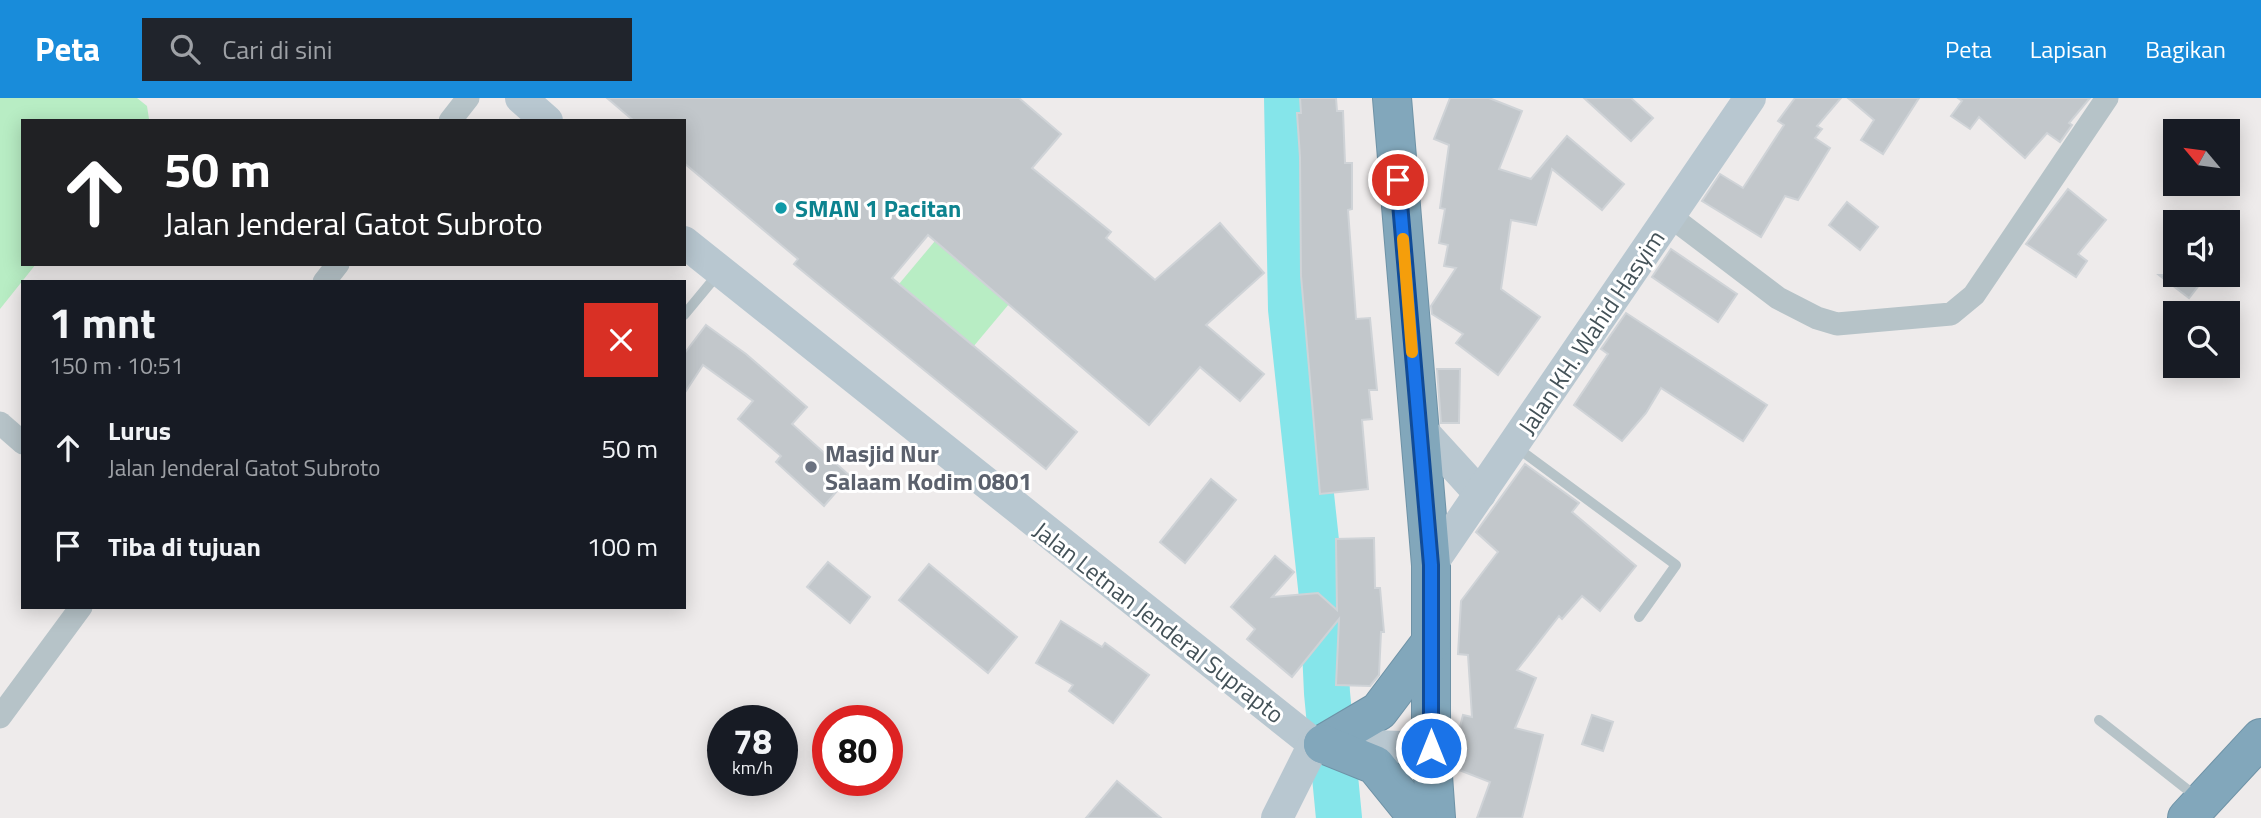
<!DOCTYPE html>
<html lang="id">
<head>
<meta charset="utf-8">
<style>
	:root { --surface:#171b24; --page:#20242c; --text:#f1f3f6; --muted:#9ea1a6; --accent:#198cda }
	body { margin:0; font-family:"Titillium Web",sans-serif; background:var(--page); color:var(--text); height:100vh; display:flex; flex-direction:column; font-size:26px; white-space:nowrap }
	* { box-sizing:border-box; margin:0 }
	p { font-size:23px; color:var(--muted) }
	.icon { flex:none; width:38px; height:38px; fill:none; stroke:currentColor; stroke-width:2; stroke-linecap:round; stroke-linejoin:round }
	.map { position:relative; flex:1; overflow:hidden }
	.side { position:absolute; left:21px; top:182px; width:665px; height:329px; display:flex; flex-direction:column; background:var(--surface); border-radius:0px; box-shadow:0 4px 18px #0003 }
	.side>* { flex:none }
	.banner { position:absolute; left:21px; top:21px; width:665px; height:147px; border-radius:0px; box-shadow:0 4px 18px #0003; background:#202124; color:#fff; overflow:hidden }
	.needle { width:46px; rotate:299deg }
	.tools { position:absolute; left:2163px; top:21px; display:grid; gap:14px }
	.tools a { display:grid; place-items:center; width:77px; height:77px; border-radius:0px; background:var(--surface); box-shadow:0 4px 18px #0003; font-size:35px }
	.speed { position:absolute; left:707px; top:607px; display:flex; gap:14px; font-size:35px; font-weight:700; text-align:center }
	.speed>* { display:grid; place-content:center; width:91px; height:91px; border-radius:50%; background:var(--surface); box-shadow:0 4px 18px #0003; line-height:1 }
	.speed small { font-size:18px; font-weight:400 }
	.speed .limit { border:10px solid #d22; background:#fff; color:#111 }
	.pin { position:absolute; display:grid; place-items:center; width:60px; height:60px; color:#fff; margin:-30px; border:4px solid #fff; border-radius:50%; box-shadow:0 2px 7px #0007 }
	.me { position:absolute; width:77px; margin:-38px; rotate:0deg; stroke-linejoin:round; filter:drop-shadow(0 0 5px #0008) }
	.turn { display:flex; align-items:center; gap:24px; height:147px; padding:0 28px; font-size:32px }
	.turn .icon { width:91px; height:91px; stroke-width:2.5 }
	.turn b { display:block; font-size:49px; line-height:60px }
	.round { display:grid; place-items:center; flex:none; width:74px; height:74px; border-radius:0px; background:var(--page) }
	.head { display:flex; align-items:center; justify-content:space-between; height:119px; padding:0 28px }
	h1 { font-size:42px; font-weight:700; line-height:52px }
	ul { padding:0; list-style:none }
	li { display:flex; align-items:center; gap:21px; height:98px; padding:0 28px }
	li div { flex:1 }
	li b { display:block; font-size:26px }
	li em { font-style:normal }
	header { display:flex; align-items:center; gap:42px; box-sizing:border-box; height:98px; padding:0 35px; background:var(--accent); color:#fff }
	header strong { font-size:33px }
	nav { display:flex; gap:38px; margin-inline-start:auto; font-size:24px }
	.search { width:490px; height:63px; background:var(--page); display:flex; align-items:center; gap:18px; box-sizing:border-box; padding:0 24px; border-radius:0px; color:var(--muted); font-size:26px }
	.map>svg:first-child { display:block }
	.green { fill:#b8edc4 }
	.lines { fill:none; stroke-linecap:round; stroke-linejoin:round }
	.river { stroke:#85e5ea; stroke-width:46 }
	.building { fill:#c2c7cb; stroke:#cfd3d7; stroke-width:2 }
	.highway-casing { stroke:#6e92a6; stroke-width:40 }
	.lane { stroke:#b6c3c8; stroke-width:10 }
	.street { stroke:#b6c3c8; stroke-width:23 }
	.secondary { stroke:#b8c7d0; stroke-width:32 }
	.highway { stroke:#82a7bb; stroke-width:38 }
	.route-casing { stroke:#114b97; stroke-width:18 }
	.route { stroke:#1a73e8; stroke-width:12 }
	.slow { stroke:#f59e0b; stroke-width:12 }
	.culture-dot { fill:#0f9aa8; stroke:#fff; stroke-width:2.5 }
	.worship-dot { fill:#6b7280; stroke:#fff; stroke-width:2.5 }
	.labels { text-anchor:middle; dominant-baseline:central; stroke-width:6; stroke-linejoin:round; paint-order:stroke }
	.culture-label { font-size:24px; font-weight:bold; fill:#0d838f; stroke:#fff; text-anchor:start }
	.street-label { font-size:24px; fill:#445258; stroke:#fff }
	.worship-label { font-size:24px; font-weight:bold; fill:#5b616d; stroke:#fff; text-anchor:start }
</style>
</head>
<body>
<header>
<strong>Peta</strong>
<div class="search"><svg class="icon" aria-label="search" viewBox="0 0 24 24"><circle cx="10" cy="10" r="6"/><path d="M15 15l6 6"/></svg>Cari di sini</div>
<nav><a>Peta</a><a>Lapisan</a><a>Bagikan</a></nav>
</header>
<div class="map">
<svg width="2261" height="720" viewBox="0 0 2261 720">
	<rect width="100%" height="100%" fill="#eeebeb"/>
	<!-- green -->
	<g class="green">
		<polygon points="0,0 137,0 147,8 149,21 23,23 23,166 36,166 0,211"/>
		<polygon points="935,143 1009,206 973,249 899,186"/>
	</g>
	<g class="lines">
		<!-- river -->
		<polyline class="river" points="1287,0 1291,211 1323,508 1327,595 1339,720"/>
	</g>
	<!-- building -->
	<g class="building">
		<polygon points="607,0 1019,0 1061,36 1032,70 1111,134 1106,140 1155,182 1220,125 1264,175 1206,227 1264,276 1240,303 1200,269 1149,327 928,137 892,180 1077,334 1046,371 817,185 794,166 798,161 684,65 684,23 634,23"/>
		<polygon points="1300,0 1336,0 1337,13 1343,13 1345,65 1352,65 1352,111 1348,112 1356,221 1370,220 1377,292 1369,292 1372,321 1362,322 1368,391 1320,396 1301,178 1300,59 1297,15 1301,15"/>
		<polygon points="1450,0 1489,0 1522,13 1499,71 1531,81 1567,38 1624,86 1602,112 1552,71 1536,127 1511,122 1501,191 1540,219 1498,277 1456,245 1463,236 1432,216 1431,208 1456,170 1444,168 1448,147 1439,145 1445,111 1440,110 1449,47 1434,41"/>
		<polygon points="1584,0 1631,0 1653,20 1631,43"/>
		<polygon points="1795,0 1841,0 1817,28 1822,31 1815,40 1830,50 1798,102 1785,98 1761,139 1702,103 1720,76 1743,90 1784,27 1778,23"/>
		<polygon points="1848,0 1919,0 1883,56 1861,42 1874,22"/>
		<polygon points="1958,0 2090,0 2069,25 2072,27 2060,44 2047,35 2025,60 1979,19 1970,31 1951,18 1962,3"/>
		<polygon points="2068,91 2106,122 2078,156 2087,163 2076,179 2026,146"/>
		<polygon points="1847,104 1878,129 1860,152 1829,127"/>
		<polygon points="1671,151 1737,196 1718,224 1652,179"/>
		<polygon points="2159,177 2207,177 2189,200"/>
		<polygon points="1626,215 1767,307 1743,343 1661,290 1646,315 1622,343 1574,307 1608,256 1601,251"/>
		<polygon points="706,227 746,256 807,309 792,326 850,378 824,408 776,364 781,358 738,321 753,303 703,267 684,296 684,256"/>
		<polygon points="1437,271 1460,271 1459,325 1441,325"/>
		<polygon points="1525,366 1579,405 1572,414 1636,468 1600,513 1582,498 1562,521 1559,518 1517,572 1536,580 1515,630 1543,637 1522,720 1477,720 1490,684 1454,670 1454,662 1461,642 1457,641 1463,617 1472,619 1468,557 1458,556 1461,503 1498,454 1476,434"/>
		<polygon points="1211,381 1236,402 1185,465 1160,444"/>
		<polygon points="1374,440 1375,490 1380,490 1384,534 1381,534 1379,577 1370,588 1336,587 1339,521 1292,579 1247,541 1255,531 1231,509 1275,458 1294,474 1272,499 1318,495 1337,512 1336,441"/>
		<polygon points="828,464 870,499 850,525 807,489"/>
		<polygon points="929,466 1017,539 988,575 899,502"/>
		<polygon points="1061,523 1102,549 1105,545 1149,577 1113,625 1069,593 1073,587 1036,565"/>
		<polygon points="1592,617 1613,624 1603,653 1582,646"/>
		<polygon points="1117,683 1161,720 1086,720"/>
	</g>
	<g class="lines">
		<!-- highway casing -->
		<g class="highway-casing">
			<g id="highway">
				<polyline points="1392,0 1431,467 1431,650 1436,720"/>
				<polyline points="1323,646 1379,613 1431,544"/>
				<polyline points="1323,646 1375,667 1418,720"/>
				<polyline points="2187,720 2261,640"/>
			</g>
		</g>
		<!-- lane -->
		<g class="lane">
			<polyline points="684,217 718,176"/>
			<polyline points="1516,349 1676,467 1639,519"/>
			<polyline points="2099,622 2198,700"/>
		</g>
		<!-- street -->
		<g class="street">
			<polyline points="450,23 468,0"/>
			<polyline points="1670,118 1778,200 1817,220 1837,226 1951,216 1974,197 2107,0"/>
			<polyline points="324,184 338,166"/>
			<polyline points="0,325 23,345"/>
			<polyline points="0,619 81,509"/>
		</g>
		<!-- secondary -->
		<g class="secondary">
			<polyline points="521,0 547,23"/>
			<polyline points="684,144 1314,646 1431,650"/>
			<polyline points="1417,327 1480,396"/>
			<polyline points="1431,467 1750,0"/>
			<polyline points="1277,720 1314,646"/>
		</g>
		<!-- highway -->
		<use href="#highway" class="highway"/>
	</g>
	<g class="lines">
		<!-- route casing -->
		<g class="route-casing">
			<polyline id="route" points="1398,82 1431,467 1431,650"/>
		</g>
		<!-- route -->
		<use href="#route" class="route"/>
		<!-- slow -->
		<polyline class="slow" points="1403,141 1412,254"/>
	</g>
	<!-- markers -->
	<circle class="culture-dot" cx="781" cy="110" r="7"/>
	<circle class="worship-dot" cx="811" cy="369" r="7"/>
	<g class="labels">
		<!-- culture labels -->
		<g class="culture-label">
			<text x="795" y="110">SMAN 1 Pacitan</text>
		</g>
		<!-- street labels -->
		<g class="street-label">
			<text transform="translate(1591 234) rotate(-56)">Jalan KH. Wahid Hasyim</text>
			<text transform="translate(1159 524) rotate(38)">Jalan Letnan Jenderal Suprapto</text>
		</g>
		<!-- worship labels -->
		<g class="worship-label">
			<text x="825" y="355">Masjid Nur<tspan x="825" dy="28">Salaam Kodim 0801</tspan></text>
		</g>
	</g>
</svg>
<div class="tools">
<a><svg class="needle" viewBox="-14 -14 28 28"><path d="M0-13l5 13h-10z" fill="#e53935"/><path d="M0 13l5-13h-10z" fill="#9ea1a6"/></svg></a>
<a><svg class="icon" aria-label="sound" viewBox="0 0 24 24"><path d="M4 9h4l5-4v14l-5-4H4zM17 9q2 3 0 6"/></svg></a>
<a><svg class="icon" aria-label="search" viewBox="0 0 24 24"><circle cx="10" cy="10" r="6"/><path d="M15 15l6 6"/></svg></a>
</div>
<div class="speed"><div>78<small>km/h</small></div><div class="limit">80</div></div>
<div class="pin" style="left:1398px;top:82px;background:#d93025"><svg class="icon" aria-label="arrive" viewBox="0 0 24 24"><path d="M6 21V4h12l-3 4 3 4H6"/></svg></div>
<svg class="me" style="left:1431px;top:650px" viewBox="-20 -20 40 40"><circle r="17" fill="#1a73e8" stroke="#fff" stroke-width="3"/><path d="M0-11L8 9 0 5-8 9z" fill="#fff"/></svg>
<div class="banner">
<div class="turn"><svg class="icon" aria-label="ahead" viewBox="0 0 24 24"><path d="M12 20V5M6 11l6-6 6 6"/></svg><div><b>50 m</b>Jalan Jenderal Gatot Subroto</div></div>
</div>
<section class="side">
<div class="head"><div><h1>1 mnt</h1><p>150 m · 10:51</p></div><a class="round" style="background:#d93025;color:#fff"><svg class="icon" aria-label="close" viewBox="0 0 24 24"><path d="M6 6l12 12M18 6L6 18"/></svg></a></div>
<ul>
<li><svg class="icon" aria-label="ahead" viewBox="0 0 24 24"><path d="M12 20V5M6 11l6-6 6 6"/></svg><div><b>Lurus</b><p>Jalan Jenderal Gatot Subroto</p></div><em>50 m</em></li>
<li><svg class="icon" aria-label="arrive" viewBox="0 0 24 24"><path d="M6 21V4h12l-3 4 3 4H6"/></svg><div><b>Tiba di tujuan</b></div><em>100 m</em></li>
</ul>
</section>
</div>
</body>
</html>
